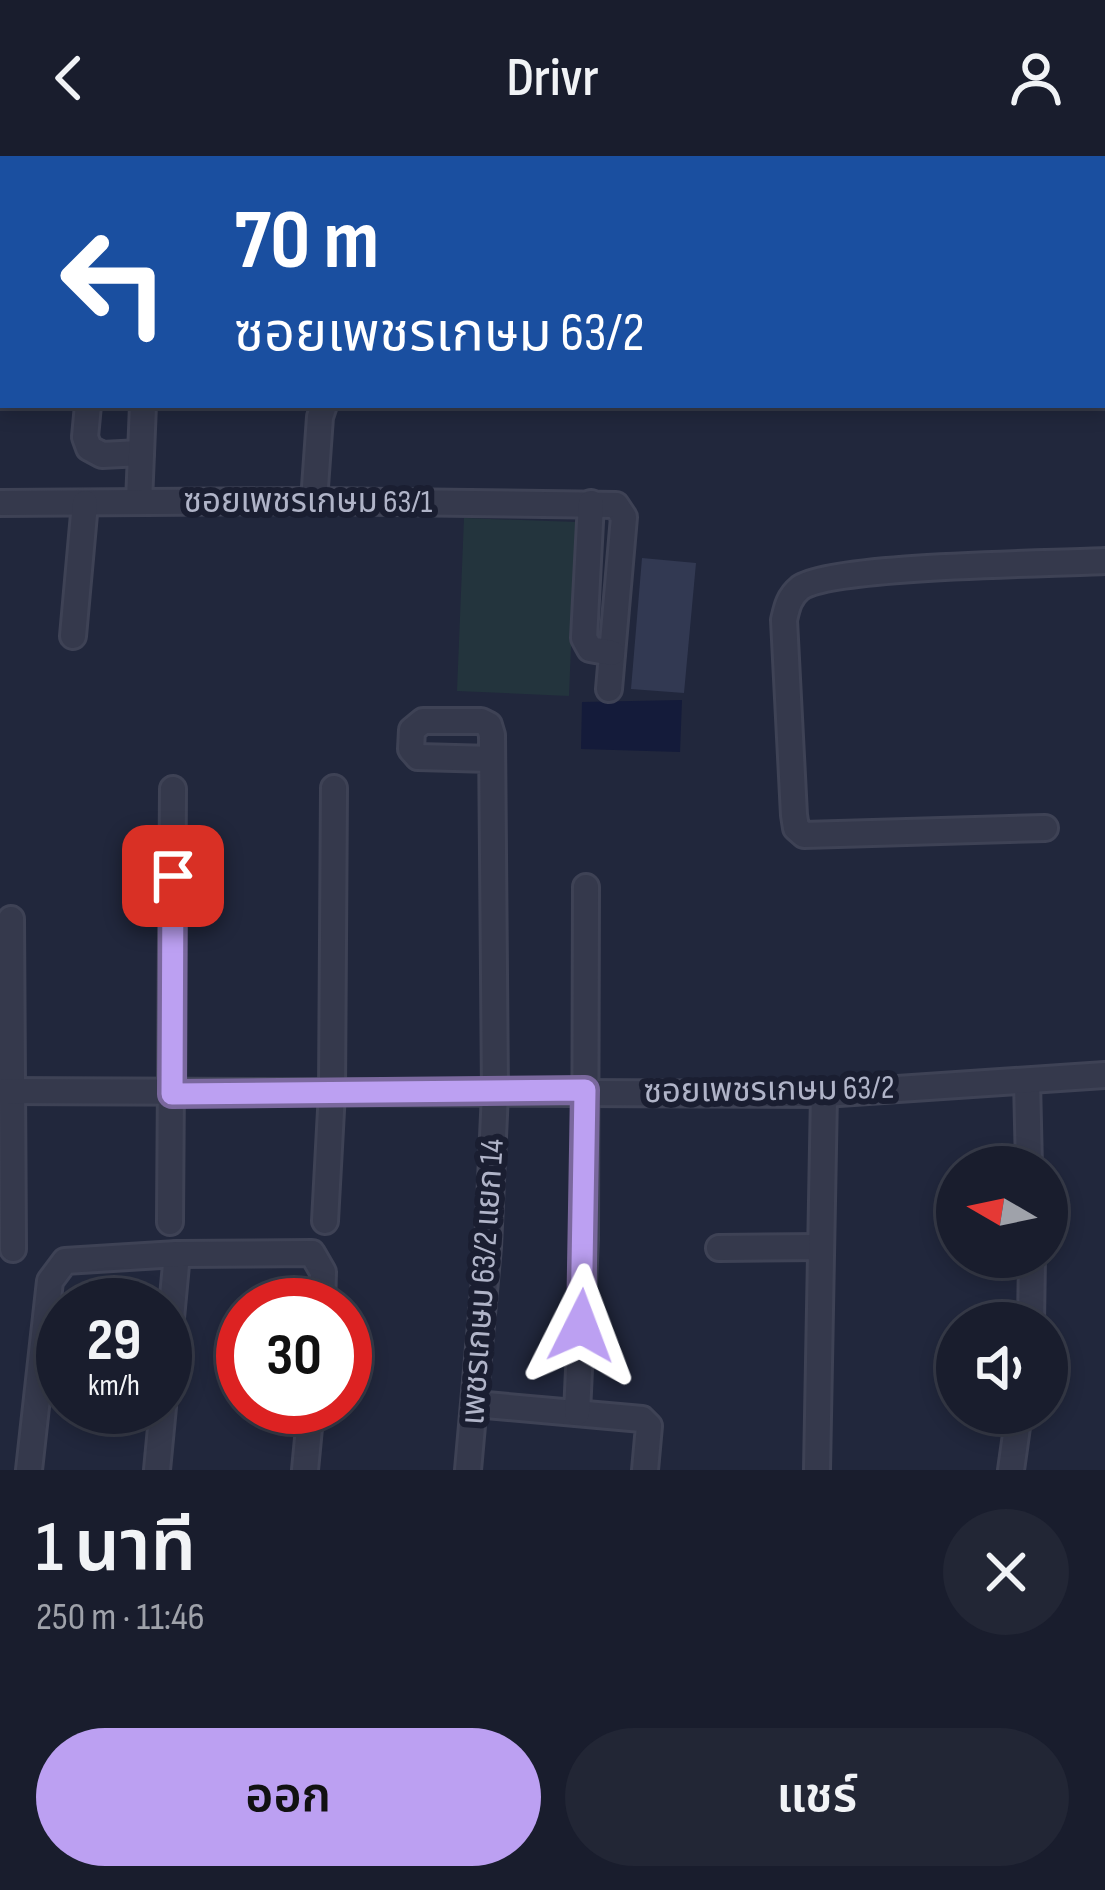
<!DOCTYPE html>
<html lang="th">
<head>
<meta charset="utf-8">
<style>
	:root { --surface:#191d2d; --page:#222635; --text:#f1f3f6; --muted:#9fa2aa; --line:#373b49; --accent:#bca0f2 }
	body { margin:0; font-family:"Sofia Sans Condensed","Noto Sans Thai",sans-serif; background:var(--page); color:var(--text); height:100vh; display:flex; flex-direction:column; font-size:45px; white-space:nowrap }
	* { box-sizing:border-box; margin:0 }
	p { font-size:39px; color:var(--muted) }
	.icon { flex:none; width:66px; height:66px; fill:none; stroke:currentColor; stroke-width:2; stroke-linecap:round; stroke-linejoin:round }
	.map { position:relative; height:1314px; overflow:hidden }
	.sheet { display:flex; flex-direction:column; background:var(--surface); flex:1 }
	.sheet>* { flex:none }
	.hud { position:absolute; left:0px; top:0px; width:1107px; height:252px; box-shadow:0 6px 18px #0003,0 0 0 3px var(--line); background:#1a4fa0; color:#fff; overflow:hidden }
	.needle { width:78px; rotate:279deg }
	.fabs { position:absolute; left:936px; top:990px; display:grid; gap:24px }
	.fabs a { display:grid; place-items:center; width:132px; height:132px; border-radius:50%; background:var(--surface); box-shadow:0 6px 18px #0003,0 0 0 3px var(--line); font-size:60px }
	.speed { position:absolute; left:36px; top:1122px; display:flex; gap:24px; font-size:60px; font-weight:700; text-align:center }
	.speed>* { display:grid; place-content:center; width:156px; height:156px; border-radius:50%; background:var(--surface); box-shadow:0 6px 18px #0003,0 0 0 3px var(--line); line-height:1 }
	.speed small { font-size:30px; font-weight:400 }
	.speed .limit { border:18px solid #d22; background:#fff; color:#111 }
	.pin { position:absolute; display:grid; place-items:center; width:102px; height:102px; color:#fff; margin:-51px; border-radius:24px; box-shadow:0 6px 18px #0006 }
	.me { position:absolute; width:132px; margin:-66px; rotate:3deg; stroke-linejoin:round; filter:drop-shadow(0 0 9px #0008) }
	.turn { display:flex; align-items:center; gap:42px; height:252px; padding:0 36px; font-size:54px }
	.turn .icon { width:156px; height:156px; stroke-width:2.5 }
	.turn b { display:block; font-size:84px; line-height:102px }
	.round { display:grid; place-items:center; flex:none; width:126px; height:126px; border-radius:63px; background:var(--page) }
	.headline { display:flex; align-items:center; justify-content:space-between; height:204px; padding:0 36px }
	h1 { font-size:72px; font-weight:600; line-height:90px }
	.cta { display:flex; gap:24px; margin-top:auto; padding:24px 36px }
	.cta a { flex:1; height:138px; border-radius:72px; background:var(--accent); color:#111; font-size:48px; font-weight:600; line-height:138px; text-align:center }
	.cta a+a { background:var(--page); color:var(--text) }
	header { display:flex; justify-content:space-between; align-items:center; height:156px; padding:0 36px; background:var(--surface); font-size:54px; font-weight:600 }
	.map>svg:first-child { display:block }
	.green { fill:#23343d }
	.water { fill:#141b3a }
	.building { fill:#323952 }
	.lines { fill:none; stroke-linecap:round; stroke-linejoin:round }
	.minor-casing { stroke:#3e4255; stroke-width:30 }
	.minor { stroke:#35394c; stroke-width:24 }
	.route-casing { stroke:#7a689d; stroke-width:30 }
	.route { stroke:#bca0f2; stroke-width:21 }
	.labels { text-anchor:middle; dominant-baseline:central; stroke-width:12; stroke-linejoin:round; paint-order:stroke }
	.street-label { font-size:33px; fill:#b0b4c8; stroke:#1a1e31 }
</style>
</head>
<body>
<header><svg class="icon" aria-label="back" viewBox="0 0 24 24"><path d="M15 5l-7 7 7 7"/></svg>Drivr<svg class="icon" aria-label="person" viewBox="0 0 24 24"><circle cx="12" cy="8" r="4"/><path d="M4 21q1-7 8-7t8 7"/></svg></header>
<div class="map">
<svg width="1105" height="1314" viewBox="0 0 1105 1314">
	<rect width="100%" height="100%" fill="#21273c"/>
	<!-- green -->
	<polygon class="green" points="464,362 576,366 569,540 457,535"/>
	<!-- water -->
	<polygon class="water" points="682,544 680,596 581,593 582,546"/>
	<!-- building -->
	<polygon class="building" points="642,402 696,407 684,537 631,533"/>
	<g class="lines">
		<!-- minor casing -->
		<g class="minor-casing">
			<g id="minor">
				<polyline points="732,3 733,0"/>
				<polyline points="829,3 829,0"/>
				<polyline points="955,3 956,0"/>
				<polyline points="1104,180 1105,180"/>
				<polyline points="88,249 85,281 89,292 102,299 141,297"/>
				<polyline points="314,345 320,261 324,249"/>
				<polyline points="139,346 143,249"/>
				<polyline points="0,347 314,345 616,349 624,361 609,533"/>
				<polyline points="591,347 584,482 590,493 612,497"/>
				<polyline points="73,480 85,347"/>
				<path d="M 1045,672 L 804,679 L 796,672 L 794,659 L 784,464 C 787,451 789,441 800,432 C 832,409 1053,408 1105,405"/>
				<polyline points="11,763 13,1093"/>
				<polyline points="1027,925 1029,1011"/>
				<polyline points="0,935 824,938 1105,919"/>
				<polyline points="325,1065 332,936 334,632"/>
				<polyline points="170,1066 173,633"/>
				<polyline points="719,1092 821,1091"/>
				<polyline points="1031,1167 1032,1101"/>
				<polyline points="165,1226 177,1098"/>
				<polyline points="475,1248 642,1263 649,1270 645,1314"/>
				<polyline points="577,1257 585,1084 586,731"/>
				<polyline points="29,1314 50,1125 65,1105 177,1098 312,1097 323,1116 322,1149"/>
				<polyline points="157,1314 163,1251"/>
				<polyline points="305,1314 311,1251"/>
				<polyline points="468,1314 488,1091 495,937 492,579 489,569 481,565 423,565 412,574 411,593 418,601 492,603"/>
				<polyline points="817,1314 824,938"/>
				<polyline points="1011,1314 1019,1257"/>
			</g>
		</g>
		<!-- minor -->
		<use href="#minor" class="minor"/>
	</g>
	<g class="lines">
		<!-- route casing -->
		<g class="route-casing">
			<polyline id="route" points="173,720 172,938 585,934 581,1170"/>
		</g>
		<!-- route -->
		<use href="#route" class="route"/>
	</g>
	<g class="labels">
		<!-- street labels -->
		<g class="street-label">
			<text x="308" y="346">ซอยเพชรเกษม 63/1</text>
			<text transform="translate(769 934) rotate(-1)">ซอยเพชรเกษม 63/2</text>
			<text transform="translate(483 1126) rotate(-86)">เพชรเกษม 63/2 แยก 14</text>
		</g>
	</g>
</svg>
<div class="fabs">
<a><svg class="needle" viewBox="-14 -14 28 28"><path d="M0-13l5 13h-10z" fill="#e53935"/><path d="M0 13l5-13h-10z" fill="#9fa2aa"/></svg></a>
<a><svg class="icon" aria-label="sound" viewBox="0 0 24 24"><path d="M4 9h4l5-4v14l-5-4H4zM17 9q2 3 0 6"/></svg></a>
</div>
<div class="speed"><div>29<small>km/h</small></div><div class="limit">30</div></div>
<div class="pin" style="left:173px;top:720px;background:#d93025"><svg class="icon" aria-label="arrive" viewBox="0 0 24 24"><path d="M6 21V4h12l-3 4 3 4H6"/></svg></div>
<svg class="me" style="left:581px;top:1170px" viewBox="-20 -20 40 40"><path d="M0-17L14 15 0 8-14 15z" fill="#bca0f2" stroke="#fff" stroke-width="4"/></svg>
<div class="hud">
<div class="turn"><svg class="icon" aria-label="left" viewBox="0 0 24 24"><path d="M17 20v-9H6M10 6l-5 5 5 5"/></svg><div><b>70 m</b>ซอยเพชรเกษม 63/2</div></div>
</div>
</div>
<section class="sheet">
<div class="headline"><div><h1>1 นาที</h1><p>250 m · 11:46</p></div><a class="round"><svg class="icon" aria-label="close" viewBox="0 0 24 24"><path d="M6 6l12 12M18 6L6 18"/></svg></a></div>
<div class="cta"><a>ออก</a><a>แชร์</a></div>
</section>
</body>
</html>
